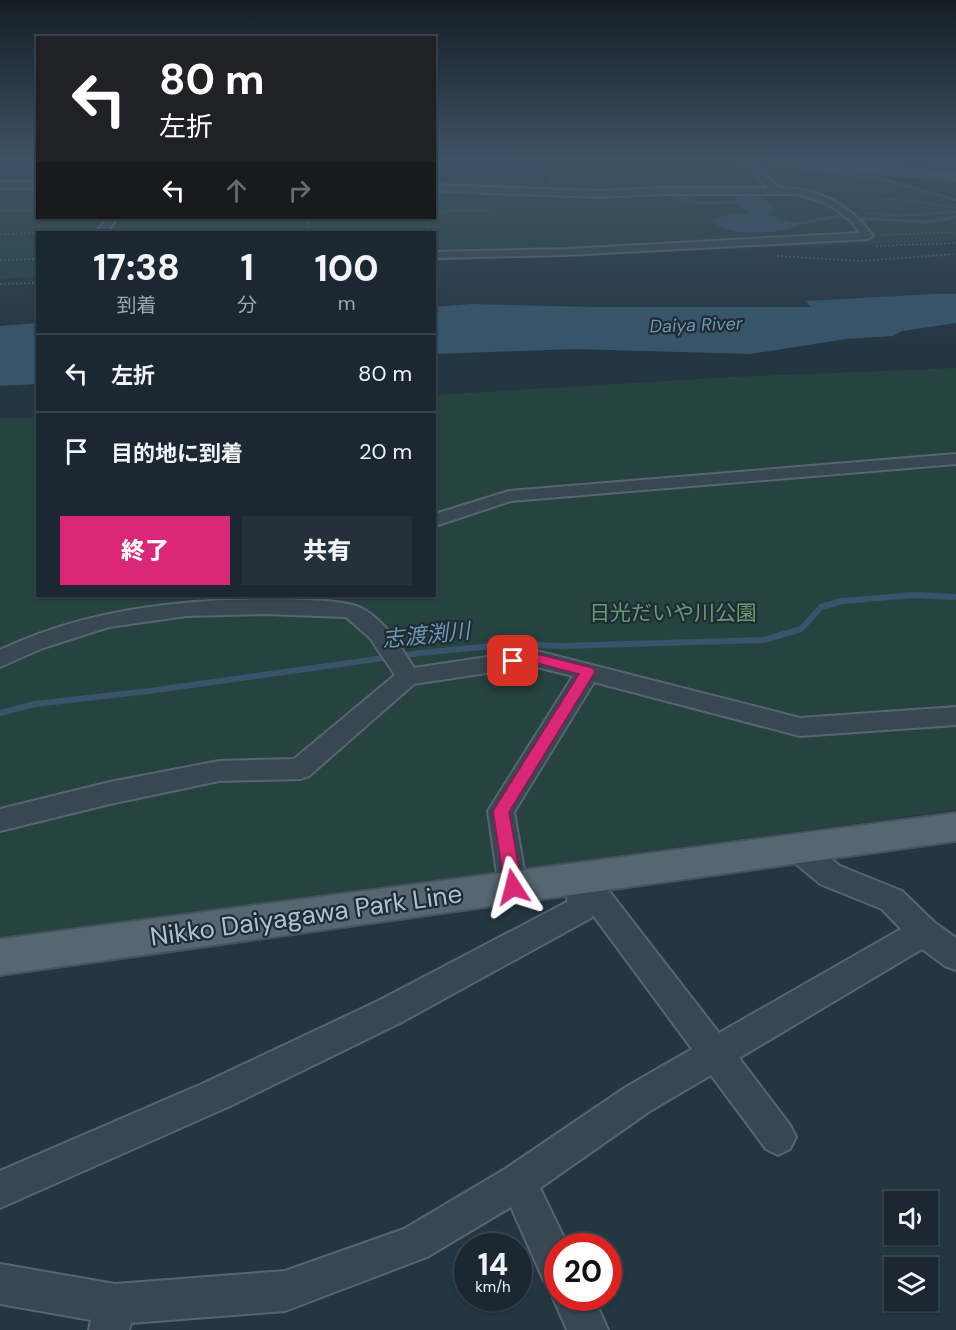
<!DOCTYPE html>
<html lang="ja">
<head>
<meta charset="utf-8">
<style>
	:root { --surface:#1b2832; --page:#24303a; --text:#f1f3f6; --muted:#a0a6ac; --line:#39444d; --accent:#db2777 }
	body { margin:0; font-family:"DM Sans","Noto Sans JP",sans-serif; background:var(--page); color:var(--text); height:100vh; display:flex; flex-direction:column; font-size:22px; white-space:nowrap }
	* { box-sizing:border-box; margin:0 }
	p { font-size:20px; color:var(--muted) }
	.icon { flex:none; width:33px; height:33px; fill:none; stroke:currentColor; stroke-width:2; stroke-linecap:round; stroke-linejoin:round }
	.map { position:relative; flex:1; overflow:hidden }
	.panel { position:absolute; left:36px; top:231px; width:400px; height:366px; display:flex; flex-direction:column; background:var(--surface); border-radius:0px; box-shadow:0 2px 4px #0004,0 0 0 2px var(--line) }
	.panel>* { flex:none }
	.banner { position:absolute; left:36px; top:36px; width:400px; height:183px; border-radius:0px; box-shadow:0 2px 4px #0004,0 0 0 2px var(--line); background:#202124; color:#fff; overflow:hidden }
	.fabs { position:absolute; left:884px; top:1191px; display:grid; gap:12px }
	.fabs a { display:grid; place-items:center; width:54px; height:54px; border-radius:0px; background:var(--surface); box-shadow:0 2px 4px #0004,0 0 0 2px var(--line); font-size:30px }
	.speed { position:absolute; left:454px; top:1233px; display:flex; gap:12px; font-size:30px; font-weight:700; text-align:center }
	.speed>* { display:grid; place-content:center; width:78px; height:78px; border-radius:50%; background:var(--surface); box-shadow:0 2px 4px #0004,0 0 0 2px var(--line); line-height:1 }
	.speed small { font-size:15px; font-weight:400 }
	.speed .limit { border:9px solid #d22; background:#fff; color:#111 }
	.pin { position:absolute; display:grid; place-items:center; width:51px; height:51px; color:#fff; margin:-26px; border-radius:12px; box-shadow:0 3px 9px #0006 }
	.me { position:absolute; width:66px; margin:-33px; rotate:351deg; stroke-linejoin:round; filter:drop-shadow(0 0 4px #0008) }
	.turn { display:flex; align-items:center; gap:21px; height:126px; padding:0 24px; font-size:27px }
	.turn .icon { width:78px; height:78px; stroke-width:2.5 }
	.turn b { display:block; font-size:42px; line-height:51px }
	.lanes { display:flex; align-items:center; height:57px; padding:0 24px; background:#0003; justify-content:center; gap:30px; direction:ltr }
	.lanes .off { opacity:.35 }
	.eta { display:flex; justify-content:space-evenly; align-items:center; height:102px; text-align:center }
	.eta b { font-size:36px; font-weight:800; line-height:42px }
	.cta { display:flex; gap:12px; margin-top:auto; padding:12px 24px }
	.cta a { flex:1; height:69px; border-radius:0px; background:var(--accent); color:#fff; font-size:24px; font-weight:800; line-height:69px; text-align:center }
	.cta a+a { background:var(--page); color:var(--text) }
	ul { padding:0; list-style:none }
	li { display:flex; align-items:center; gap:18px; height:78px; padding:0 24px; border-top:2px solid var(--line) }
	li div { flex:1 }
	li b { display:block; font-size:22px }
	li em { font-style:normal }
	.map>svg:first-child { display:block }
	.green { fill:#264340 }
	.water { fill:#36556a }
	.lines { fill:none; stroke-linecap:round; stroke-linejoin:round }
	.stream-far1 { stroke:#36556a; stroke-width:3 }
	.stream { stroke:#36556a; stroke-width:6 }
	.minor-casing { stroke:#56656f; stroke-width:4 }
	.major-casing { stroke:#45535d; stroke-width:4 }
	.path-far1 { stroke:#46605e; stroke-width:1.5; stroke-dasharray:2 2; stroke-linecap:butt }
	.path { stroke:#46605e; stroke-width:2; stroke-dasharray:2 2; stroke-linecap:butt }
	.minor { fill:#384751; fill-rule:evenodd }
	.major { fill:#566771; fill-rule:evenodd }
	.route { fill:#db2777; stroke:#8e194d; stroke-width:1.5 }
	.labels { text-anchor:middle; dominant-baseline:central; stroke-width:4.5; stroke-linejoin:round; paint-order:stroke }
	.far-water-label { font-size:18px; font-style:italic; fill:#7299b1; stroke:#1d2c36 }
	.park-label { font-size:21px; fill:#6a9e6c; stroke:#1d2c36 }
	.water-label { font-size:22px; font-style:italic; fill:#7299b1; stroke:#1d2c36 }
	.near-street-label { font-size:26px; fill:#b5c2cc; stroke:#1d2c36 }
</style>
</head>
<body>
<div class="map">
<svg width="956" height="1330" viewBox="0 0 956 1330">
	<rect width="100%" height="100%" fill="#243642"/>
	<!-- green -->
	<g class="green">
		<path d="M 545,161 L 731,161 C 743,170 753,164 765,163 L 869,173 L 956,203 L 956,240 L 435,261 L 435,232 L 38,232 L 37,277 L 0,279 L 0,192 L 5,188 L 37,187 L 38,218 L 435,218 L 435,182 L 547,184 Z"/>
		<polygon points="956,368 956,810 0,938 0,418 37,417 38,596 435,596 435,395 732,377"/>
	</g>
	<!-- water -->
	<g class="water">
		<path d="M 749,195 C 760,197 767,200 775,207 L 770,213 C 776,221 787,220 796,224 L 795,227 C 775,234 725,238 710,219 L 749,212 L 733,201 L 738,197 Z"/>
		<polygon points="934,294 956,294 956,323 902,331 893,336 846,339 750,354 575,349 435,354 435,307 471,304 597,307 811,307 806,301"/>
		<polygon points="37,323 37,384 0,386 0,326"/>
	</g>
	<g class="lines">
		<!-- stream-far1 -->
		<g class="stream-far1">
			<polyline points="787,167 879,178 956,200"/>
			<polyline points="670,194 697,203 740,202"/>
			<polyline points="790,225 834,217 927,222 956,217"/>
		</g>
		<!-- stream -->
		<polyline class="stream" points="0,713 35,704 149,691 420,653 512,644 561,646 764,640 801,629 821,607 842,601 914,595 956,597"/>
		<!-- minor casing -->
		<g class="minor-casing">
			<g id="minor">
				<path d="M 741,161 L 750,161 L 779,188 C 818,188 850,204 873,236 L 868,239 L 567,255 L 435,258 L 435,252 L 567,249 L 860,233 L 851,221 L 837,210 L 825,203 L 797,194 L 662,194 L 600,197 L 435,191 L 435,185 L 600,191 L 662,188 L 768,188 Z"/>
				<polygon points="925,161 956,161 956,167 929,164"/>
				<rect x="0" y="182" width="38" height="6"/>
				<polygon points="107,218 117,218 107,232 97,232"/>
				<polygon points="956,454 956,464 511,501 435,526 435,514 509,491"/>
				<path d="M 225,600 C 255,600 341,596 363,609 C 386,622 400,646 414,668 L 533,650 L 800,718 L 956,707 L 956,725 L 800,736 L 594,682 L 514,812 L 527,887 L 523,896 L 513,900 L 503,896 L 499,887 L 488,811 L 573,676 L 533,666 L 414,684 L 309,776 L 300,779 L 219,781 L 110,804 L 0,831 L 0,809 L 110,782 L 219,761 L 294,759 L 395,675 L 370,638 L 346,617 L 264,614 L 186,616 L 109,627 L 43,648 L 0,667 L 0,650 C 72,616 147,604 225,600 Z"/>
				<polygon points="798,837 808,841 840,866 902,891 934,922 956,938 956,970 945,966 922,949 739,1058 790,1125 796,1137 790,1149 778,1155 766,1149 711,1075 650,1111 540,1188 568,1246 558,1246 558,1286 544,1281 511,1207 427,1257 285,1311 131,1323 129,1330 89,1330 91,1320 0,1304 0,1264 115,1284 285,1271 404,1229 505,1169 626,1087 692,1049 593,915 591,918 400,1023 228,1107 0,1208 0,1171 204,1083 378,1001 567,902 568,878 572,869 582,865 592,869 719,1033 901,929 882,909 820,884 788,857 784,849 788,841"/>
				<polygon points="558,1286 558,1298 594,1298 608,1330 567,1330 553,1298"/>
			</g>
		</g>
		<!-- major casing -->
		<g class="major-casing">
			<g id="major">
				<polygon points="767,161 814,161 956,172 956,180 773,164"/>
				<polygon points="956,813 956,841 0,975 0,939"/>
			</g>
		</g>
		<!-- path-far1 -->
		<g class="path-far1">
			<polygon points="633,172 656,173 664,178 648,182 627,178 626,175"/>
			<polyline points="853,200 899,199 956,208"/>
			<polyline points="0,211 38,210"/>
			<polyline points="435,213 457,210 493,211"/>
			<polyline points="867,213 898,216 956,212"/>
			<polyline points="308,218 308,232"/>
			<polyline points="424,218 429,232"/>
			<polyline points="0,234 38,233"/>
			<polyline points="881,235 956,232"/>
			<polyline points="876,246 956,243"/>
			<polyline points="777,256 783,256"/>
			<polyline points="924,256 956,254"/>
		</g>
		<!-- path -->
		<g class="path">
			<polyline points="777,256 860,261 944,255"/>
			<polyline points="0,260 38,259"/>
			<polyline points="0,284 38,283"/>
		</g>
		<!-- minor -->
		<use href="#minor" class="minor"/>
		<!-- major -->
		<use href="#major" class="major"/>
	</g>
	<!-- sky -->
	<linearGradient id="sky" x2="0" y2="1"><stop stop-color="#141e24"/><stop offset="0.46" stop-color="#3f5265"/><stop offset="1" stop-color="#3f5265" stop-opacity="0"/></linearGradient>
	<rect width="956" height="347" fill="url(#sky)"/>
	<!-- route -->
	<polygon class="route" points="533,653 593,668 595,672 509,812 522,887 520,893 513,895 507,893 505,887 493,811 579,674 533,662 513,666 506,661 513,656"/>
	<g class="labels">
		<!-- far-water labels -->
		<g class="far-water-label">
			<text transform="translate(696 325) rotate(-2)">Daiya River</text>
		</g>
		<!-- park labels -->
		<g class="park-label">
			<text x="673" y="613">日光だいや川公園</text>
		</g>
		<!-- water labels -->
		<g class="water-label">
			<text transform="translate(426 635) rotate(-6)">志渡渕川</text>
		</g>
		<!-- near-street labels -->
		<g class="near-street-label">
			<text transform="translate(306 915) rotate(-8)">Nikko Daiyagawa Park Line</text>
		</g>
	</g>
</svg>
<div class="fabs">
<a><svg class="icon" aria-label="sound" viewBox="0 0 24 24"><path d="M4 9h4l5-4v14l-5-4H4zM17 9q2 3 0 6"/></svg></a>
<a><svg class="icon" aria-label="layers" viewBox="0 0 24 24"><path d="M12 4l9 5-9 5-9-5zM3 14l9 5 9-5"/></svg></a>
</div>
<div class="speed"><div>14<small>km/h</small></div><div class="limit">20</div></div>
<div class="pin" style="left:513px;top:661px;background:#d93025"><svg class="icon" aria-label="arrive" viewBox="0 0 24 24"><path d="M6 21V4h12l-3 4 3 4H6"/></svg></div>
<svg class="me" style="left:513px;top:887px" viewBox="-20 -20 40 40"><path d="M0-17L14 15 0 8-14 15z" fill="#db2777" stroke="#fff" stroke-width="4"/></svg>
<div class="banner">
<div class="turn"><svg class="icon" aria-label="left" viewBox="0 0 24 24"><path d="M17 20v-9H6M10 6l-5 5 5 5"/></svg><div><b>80 m</b>左折</div></div>
<div class="lanes"><svg class="icon" aria-label="left" viewBox="0 0 24 24"><path d="M17 20v-9H6M10 6l-5 5 5 5"/></svg><svg class="icon off" aria-label="ahead" viewBox="0 0 24 24"><path d="M12 20V5M6 11l6-6 6 6"/></svg><svg class="icon off" aria-label="right" viewBox="0 0 24 24"><path d="M7 20v-9h11M14 6l5 5-5 5"/></svg></div>
</div>
<section class="panel">
<div class="eta">
<div><b>17:38</b><p>到着</p></div>
<div><b>1</b><p>分</p></div>
<div><b>100</b><p>m</p></div>
</div>
<ul>
<li><svg class="icon" aria-label="left" viewBox="0 0 24 24"><path d="M17 20v-9H6M10 6l-5 5 5 5"/></svg><div><b>左折</b></div><em>80 m</em></li>
<li><svg class="icon" aria-label="arrive" viewBox="0 0 24 24"><path d="M6 21V4h12l-3 4 3 4H6"/></svg><div><b>目的地に到着</b></div><em>20 m</em></li>
</ul>
<div class="cta"><a>終了</a><a>共有</a></div>
</section>
</div>
</body>
</html>
